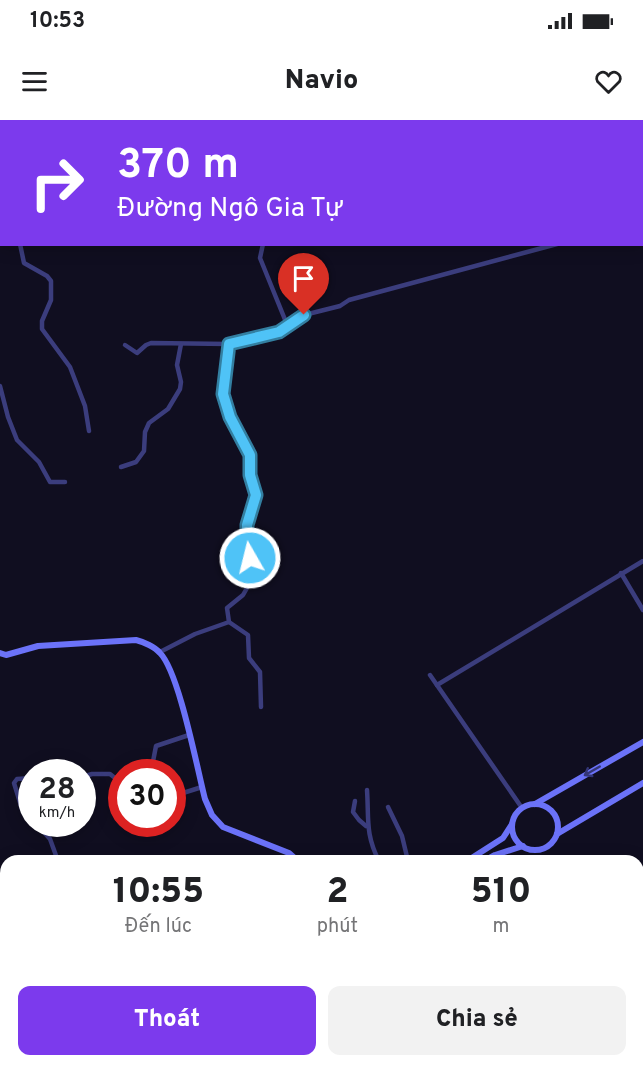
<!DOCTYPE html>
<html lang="vi">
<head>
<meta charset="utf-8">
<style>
	:root { --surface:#fff; --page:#f2f2f2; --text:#202124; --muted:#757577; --accent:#7c3aed }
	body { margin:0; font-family:Overpass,sans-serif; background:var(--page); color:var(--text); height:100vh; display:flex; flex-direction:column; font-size:22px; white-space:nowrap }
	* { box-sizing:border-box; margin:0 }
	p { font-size:20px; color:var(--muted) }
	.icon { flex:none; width:33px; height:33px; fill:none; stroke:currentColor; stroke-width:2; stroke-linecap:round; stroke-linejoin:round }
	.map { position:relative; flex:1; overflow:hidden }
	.details { position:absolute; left:0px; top:735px; width:644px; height:212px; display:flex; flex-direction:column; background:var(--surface); border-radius:18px 18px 0 0; box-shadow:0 3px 15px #0003 }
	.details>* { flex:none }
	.guide { position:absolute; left:0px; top:0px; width:644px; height:126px; box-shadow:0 3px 15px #0003; background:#7c3aed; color:#fff; overflow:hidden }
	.speed { position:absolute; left:18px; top:639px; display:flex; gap:12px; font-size:30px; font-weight:700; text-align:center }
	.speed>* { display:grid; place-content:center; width:78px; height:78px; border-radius:50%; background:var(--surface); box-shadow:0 3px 15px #0003; line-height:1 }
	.speed small { font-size:15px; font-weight:400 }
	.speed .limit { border:9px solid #d22; background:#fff; color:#111 }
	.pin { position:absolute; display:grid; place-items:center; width:51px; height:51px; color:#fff; margin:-62px -26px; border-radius:50% 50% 50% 0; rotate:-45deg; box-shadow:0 0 6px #0007 }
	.pin .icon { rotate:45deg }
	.me { position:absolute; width:66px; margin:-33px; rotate:352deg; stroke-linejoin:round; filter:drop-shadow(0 0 4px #0008) }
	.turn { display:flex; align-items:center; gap:21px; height:126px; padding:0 18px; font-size:27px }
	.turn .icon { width:78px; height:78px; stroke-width:2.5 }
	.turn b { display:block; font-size:42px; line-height:51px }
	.eta { display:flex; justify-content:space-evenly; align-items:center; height:102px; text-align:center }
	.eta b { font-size:36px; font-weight:800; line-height:42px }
	.primary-button { display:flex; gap:12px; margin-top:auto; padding:12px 18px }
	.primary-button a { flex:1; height:69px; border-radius:12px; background:var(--accent); color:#fff; font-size:24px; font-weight:800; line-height:69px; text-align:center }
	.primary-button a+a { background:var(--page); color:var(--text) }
	.status { display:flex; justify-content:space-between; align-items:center; height:42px; padding:0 30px; background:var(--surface); direction:ltr }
	.status svg { height:16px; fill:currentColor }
	header { display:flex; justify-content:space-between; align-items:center; height:78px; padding:0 18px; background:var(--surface); font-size:27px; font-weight:800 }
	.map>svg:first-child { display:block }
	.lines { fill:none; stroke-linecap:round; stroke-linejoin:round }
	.street { stroke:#3b3d7d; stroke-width:4.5 }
	.secondary { stroke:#6b72f8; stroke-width:6 }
	.oneway { stroke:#343676 }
	.route-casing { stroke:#337fa1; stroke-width:15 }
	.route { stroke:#4fc3f7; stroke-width:10 }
</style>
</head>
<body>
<div class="status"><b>10:53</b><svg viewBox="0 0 49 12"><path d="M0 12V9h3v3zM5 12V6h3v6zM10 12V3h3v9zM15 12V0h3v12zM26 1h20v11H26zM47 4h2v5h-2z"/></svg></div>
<header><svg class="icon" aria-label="menu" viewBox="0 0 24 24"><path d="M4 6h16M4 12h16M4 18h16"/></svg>Navio<svg class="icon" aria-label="heart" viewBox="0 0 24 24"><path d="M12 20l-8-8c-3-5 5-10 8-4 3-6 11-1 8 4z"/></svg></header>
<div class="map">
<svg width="643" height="946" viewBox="0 0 643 946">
	<rect width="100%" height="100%" fill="#100e20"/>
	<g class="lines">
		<!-- street -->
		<g class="street">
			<polyline points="25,0 27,2"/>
			<polyline points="587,0 587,2"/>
			<polyline points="191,2 192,0"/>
			<polyline points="261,2 262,0"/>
			<polyline points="627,2 632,0"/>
			<polyline points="0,16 2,17"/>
			<polyline points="0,115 2,115"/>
			<polyline points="20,124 24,143 47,156 51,161 51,180 42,201 42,209 70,247 85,286 89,311"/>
			<polyline points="263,124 260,138 288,207"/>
			<polyline points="125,225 137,233 146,225 151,223 229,224"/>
			<polyline points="0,266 8,297 17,320 39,342 50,362 65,362"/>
			<polyline points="121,347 136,342 144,331 145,312 149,303 168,289 180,269 181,262 177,245 181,224"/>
			<polyline points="621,453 643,490"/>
			<polyline points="229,502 248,515 249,538 260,552 261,587"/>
			<polyline points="160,532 195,514 229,502 227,488 243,475 251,461 251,441 247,426 246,409 256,375 250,352 250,335 224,280 223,268 229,224 279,212 304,195 340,186 349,180 557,124"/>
			<polyline points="430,555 522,688"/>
			<polyline points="437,565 643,441"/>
			<polyline points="151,652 156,626 189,615"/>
			<polyline points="82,657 92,654 110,654 115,658 122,677"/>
			<polyline points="32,658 17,659 14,663 22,689 32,692"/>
			<polyline points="177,662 183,673 202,667"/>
			<path d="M 367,670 C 369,698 365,714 379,741"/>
			<polyline points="355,681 353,692 359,700 366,706"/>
			<polyline points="388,687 402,716 408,741"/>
			<polyline points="39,704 42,710 50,719 58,741"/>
			<polyline points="0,884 6,883"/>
			<polyline points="48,946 50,940"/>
			<polyline points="324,946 332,940"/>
		</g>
		<!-- secondary -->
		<g class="secondary">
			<polyline points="63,2 65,0"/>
			<polyline points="0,58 2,57"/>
			<path d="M 0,533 L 6,535 L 38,526 L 136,520 C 144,522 155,527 160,533 C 179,552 197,648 205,679 L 212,695 L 223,707 L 289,733 L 298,741"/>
			<polyline points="535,684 643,622"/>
			<circle cx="535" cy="707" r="23"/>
			<polyline points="557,714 643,663"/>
			<polyline points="467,741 503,718 512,704"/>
			<polyline points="484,741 495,735 523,726"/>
			<polyline points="585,940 602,946"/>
			<polyline points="131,946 140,940"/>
			<polyline points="147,946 156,940"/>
		</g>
	</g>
	<!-- one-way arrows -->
	<defs><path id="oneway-shaft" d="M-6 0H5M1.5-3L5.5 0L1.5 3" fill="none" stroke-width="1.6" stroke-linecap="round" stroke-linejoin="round" transform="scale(1.5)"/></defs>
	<use class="oneway" href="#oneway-shaft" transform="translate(592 651) rotate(150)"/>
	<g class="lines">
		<!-- route casing -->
		<g class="route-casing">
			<polyline id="route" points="250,438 247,426 247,405 256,375 250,355 250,335 230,297 223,274 229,224 279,212 304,195"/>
		</g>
		<!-- route -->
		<use href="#route" class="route"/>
	</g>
</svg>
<div class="speed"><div>28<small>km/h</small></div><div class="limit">30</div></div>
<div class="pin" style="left:304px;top:195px;background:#d93025"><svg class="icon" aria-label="arrive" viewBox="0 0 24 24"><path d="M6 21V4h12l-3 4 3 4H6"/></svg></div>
<svg class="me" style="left:250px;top:438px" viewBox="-20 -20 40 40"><circle r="17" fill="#4fc3f7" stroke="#fff" stroke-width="3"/><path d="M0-11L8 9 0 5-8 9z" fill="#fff"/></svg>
<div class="guide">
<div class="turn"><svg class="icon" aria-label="right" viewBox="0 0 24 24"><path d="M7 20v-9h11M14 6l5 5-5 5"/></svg><div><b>370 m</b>Đường Ngô Gia Tự</div></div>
</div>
<section class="details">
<div class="eta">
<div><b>10:55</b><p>Đến lúc</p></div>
<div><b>2</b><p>phút</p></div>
<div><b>510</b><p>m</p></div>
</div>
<div class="primary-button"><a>Thoát</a><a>Chia sẻ</a></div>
</section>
</div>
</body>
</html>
